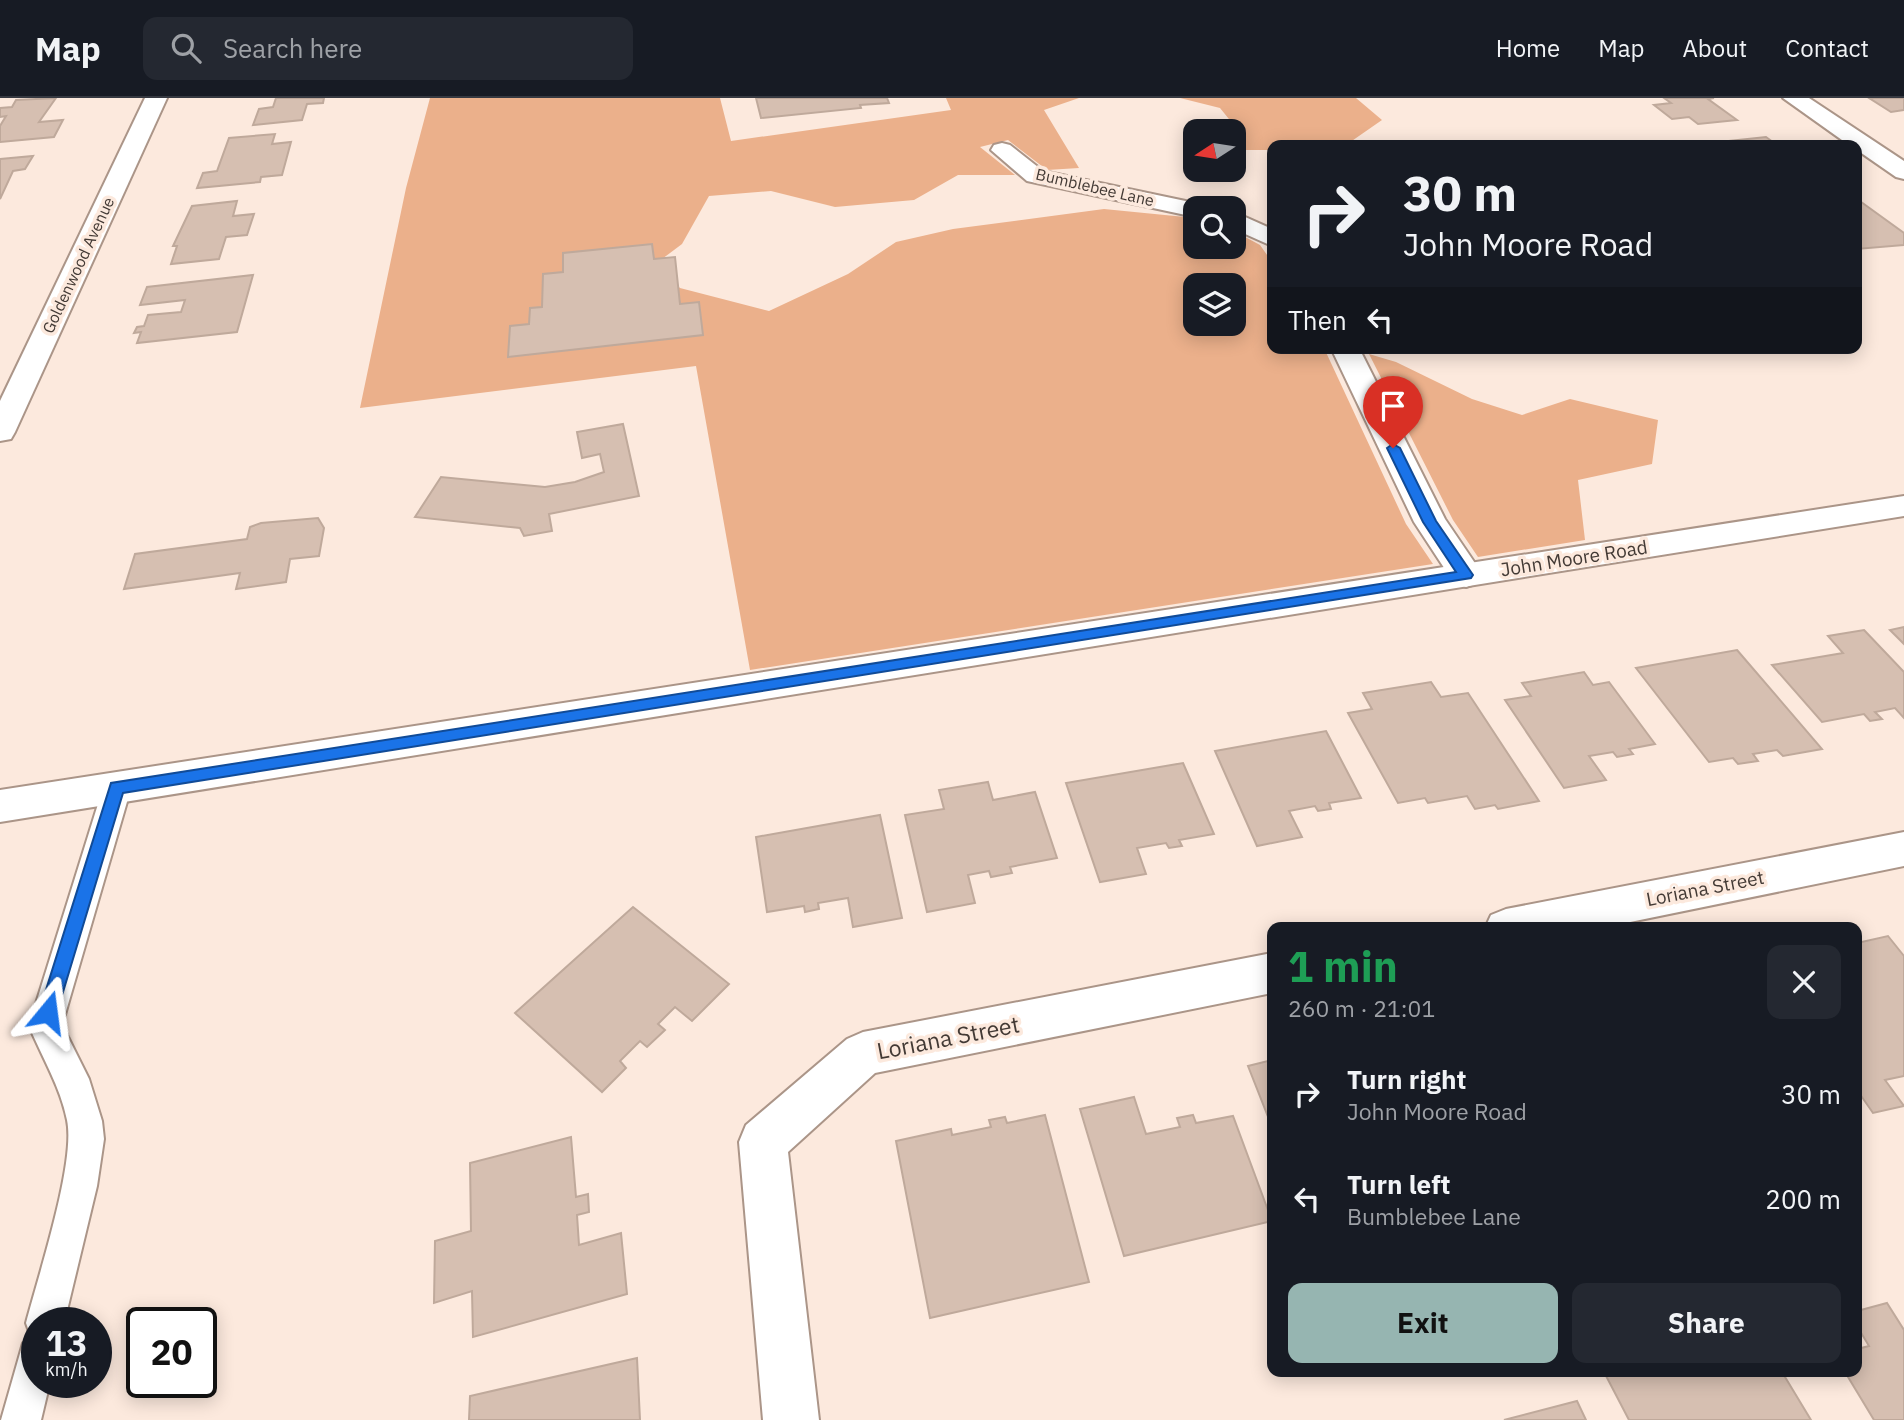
<!DOCTYPE html>
<html lang="en">
<head>
<meta charset="utf-8">
<style>
	:root { --surface:#171b24; --page:#242831; --text:#f1f3f6; --muted:#9ea1a6; --line:#363941; --accent:#96b5b1 }
	body { margin:0; font-family:"IBM Plex Sans",sans-serif; background:var(--page); color:var(--text); height:100vh; display:flex; flex-direction:column; font-size:26px; white-space:nowrap }
	* { box-sizing:border-box; margin:0 }
	p { font-size:23px; color:var(--muted) }
	.icon { flex:none; width:38px; height:38px; fill:none; stroke:currentColor; stroke-width:2; stroke-linecap:round; stroke-linejoin:round }
	.map { position:relative; flex:1; overflow:hidden }
	.panel { position:absolute; left:1267px; top:824px; width:595px; height:455px; display:flex; flex-direction:column; background:var(--surface); border-radius:14px; box-shadow:0 4px 18px #0003 }
	.panel>* { flex:none }
	.hud { position:absolute; left:1267px; top:42px; width:595px; height:214px; border-radius:14px; box-shadow:0 4px 18px #0003; background:#171b24; color:var(--text); overflow:hidden }
	.needle { width:46px; rotate:258deg }
	.tools { position:absolute; left:1183px; top:21px; display:grid; gap:14px }
	.tools a { display:grid; place-items:center; width:63px; height:63px; border-radius:14px; background:var(--surface); box-shadow:0 4px 18px #0003; font-size:35px }
	.speed { position:absolute; left:21px; top:1209px; display:flex; gap:14px; font-size:35px; font-weight:700; text-align:center }
	.speed>* { display:grid; place-content:center; width:91px; height:91px; border-radius:50%; background:var(--surface); box-shadow:0 4px 18px #0003; line-height:1 }
	.speed small { font-size:18px; font-weight:400 }
	.speed .limit { border:4px solid #111; border-radius:10px; background:#fff; color:#111 }
	.pin { position:absolute; display:grid; place-items:center; width:60px; height:60px; color:#fff; margin:-72px -30px; border-radius:50% 50% 50% 0; rotate:-45deg; box-shadow:0 0 7px #0007 }
	.pin .icon { rotate:45deg }
	.me { position:absolute; width:77px; margin:-38px; rotate:16deg; stroke-linejoin:round; filter:drop-shadow(0 0 5px #0008) }
	.turn { display:flex; align-items:center; gap:24px; height:147px; padding:0 21px; font-size:32px }
	.turn .icon { width:91px; height:91px; stroke-width:2.5 }
	.turn b { display:block; font-size:49px; line-height:60px }
	.then { display:flex; align-items:center; height:66px; padding:0 21px; background:#0003; gap:14px; font-size:26px }
	.round { display:grid; place-items:center; flex:none; width:74px; height:74px; border-radius:14px; background:var(--page) }
	.headline { display:flex; align-items:center; justify-content:space-between; height:119px; padding:0 21px }
	h1 { font-size:42px; font-weight:800; line-height:52px; color:#1e9e55 }
	.cta { display:flex; gap:14px; margin-top:auto; padding:14px 21px }
	.cta a { flex:1; height:80px; border-radius:14px; background:var(--accent); color:#111; font-size:28px; font-weight:800; line-height:80px; text-align:center }
	.cta a+a { background:var(--page); color:var(--text) }
	ul { padding:0; list-style:none }
	li { display:flex; align-items:center; gap:21px; height:105px; padding:0 21px }
	li div { flex:1 }
	li b { display:block; font-size:26px }
	li em { font-style:normal }
	header { display:flex; align-items:center; gap:42px; box-sizing:border-box; height:98px; padding:0 35px; background:var(--surface); border-bottom:2px solid var(--line) }
	header strong { font-size:33px }
	nav { display:flex; gap:38px; margin-inline-start:auto; font-size:24px }
	.search { width:490px; height:63px; background:var(--page); display:flex; align-items:center; gap:18px; box-sizing:border-box; padding:0 24px; border-radius:14px; color:var(--muted); font-size:26px }
	.map>svg:first-child { display:block }
	.green { fill:#ebb08b; fill-rule:evenodd }
	.building { fill:#d6bfb1; stroke:#bfa99b; stroke-width:2 }
	.lines { fill:none; stroke-linecap:round; stroke-linejoin:round }
	.lane-casing { stroke:#ab9588; stroke-width:4 }
	.street-casing { stroke:#ab9588; stroke-width:4 }
	.secondary-casing { stroke:#ab9588; stroke-width:4 }
	.lane { fill:#fff; fill-rule:evenodd }
	.street { fill:#fff; fill-rule:evenodd }
	.secondary { fill:#fff; fill-rule:evenodd }
	.route { fill:#1a73e8; stroke:#114b97; stroke-width:2 }
	.labels { text-anchor:middle; dominant-baseline:central; stroke-width:7; stroke-linejoin:round; paint-order:stroke }
	.far-street-label { font-size:16px; fill:#433a35; stroke:#fce9dd }
	.street-label { font-size:19px; fill:#433a35; stroke:#fce9dd }
	.near-street-label { font-size:23px; fill:#433a35; stroke:#fce9dd }
</style>
</head>
<body>
<header>
<strong>Map</strong>
<div class="search"><svg class="icon" aria-label="search" viewBox="0 0 24 24"><circle cx="10" cy="10" r="6"/><path d="M15 15l6 6"/></svg>Search here</div>
<nav><a>Home</a><a>Map</a><a>About</a><a>Contact</a></nav>
</header>
<div class="map">
<svg width="1904" height="1322" viewBox="0 0 1904 1322">
	<rect width="100%" height="100%" fill="#fce9dd"/>
	<!-- green -->
	<g class="green">
		<path d="M 430,0 L 720,0 L 731,43 L 951,12 L 946,0 L 1079,0 L 1044,12 L 1079,70 L 1047,72 L 1008,42 L 980,49 L 1015,77 L 958,77 L 914,102 L 835,109 L 771,93 L 709,98 L 682,146 L 654,167 L 680,190 L 769,213 L 848,176 L 896,144 L 953,131 L 1104,111 L 1195,120 L 1195,149 L 1234,149 L 1234,133 L 1260,147 L 1272,164 L 1272,250 L 1324,250 L 1406,426 L 1433,466 L 750,572 L 696,268 L 360,310 L 406,90 ZM 1195,187 L 1234,187 L 1234,226 L 1195,226 Z"/>
		<polygon points="1180,0 1356,0 1382,22 1346,47 1272,47 1272,52 1234,52 1234,38 1237,31 1220,10"/>
		<polygon points="1369,256 1396,264 1472,301 1522,317 1570,301 1658,322 1652,366 1578,382 1585,442 1478,459 1453,422"/>
	</g>
	<!-- building -->
	<g class="building">
		<polygon points="56,0 39,24 63,22 54,39 0,44 0,28 6,18 0,19 0,10 12,9 16,2"/>
		<polygon points="276,0 324,0 323,5 307,6 302,22 253,27 259,11 273,9"/>
		<polygon points="756,0 887,0 889,5 860,7 861,10 761,20"/>
		<polygon points="1664,0 1714,0 1708,1 1737,22 1698,26 1689,19 1672,21 1654,7 1671,5"/>
		<polygon points="1869,0 1904,0 1904,12 1891,14"/>
		<polygon points="275,36 272,46 291,44 282,77 261,79 260,84 197,90 203,75 217,73 229,40"/>
		<polygon points="1766,39 1777,47 1735,47 1729,43"/>
		<polygon points="33,58 25,71 13,73 0,101 0,61"/>
		<polygon points="1857,101 1904,135 1904,147 1857,151"/>
		<polygon points="237,103 233,118 254,116 247,137 226,139 219,161 171,166 177,148 173,148 192,108"/>
		<polygon points="652,146 654,161 675,159 680,206 699,204 703,237 508,259 510,228 529,226 530,210 542,209 543,176 563,174 563,155"/>
		<polygon points="253,177 237,234 137,245 141,234 134,235 137,229 144,228 148,217 181,214 185,202 140,207 147,189"/>
		<polygon points="623,326 639,398 549,416 552,433 524,438 520,430 415,419 441,379 545,389 575,384 604,374 600,356 582,360 577,334"/>
		<polygon points="318,420 324,430 319,458 290,461 286,484 236,491 240,475 124,491 135,456 247,441 250,429 261,425"/>
		<polygon points="1904,529 1904,546 1890,532"/>
		<polygon points="1864,532 1904,574 1904,620 1895,610 1875,614 1882,621 1870,623 1864,616 1822,624 1772,567 1843,555 1828,538"/>
		<polygon points="1737,552 1822,651 1783,658 1777,652 1753,656 1758,663 1738,666 1733,660 1709,664 1636,570"/>
		<polygon points="1584,574 1593,587 1609,584 1655,646 1629,651 1633,656 1617,659 1613,654 1589,658 1606,682 1564,690 1505,602 1531,598 1522,585"/>
		<polygon points="1431,584 1441,599 1468,595 1539,703 1498,711 1495,707 1475,711 1467,698 1428,705 1425,700 1398,705 1348,615 1372,611 1363,595"/>
		<polygon points="1326,633 1361,700 1329,705 1331,711 1318,713 1315,708 1289,713 1302,739 1257,748 1215,653"/>
		<polygon points="1183,665 1214,736 1179,742 1182,748 1169,750 1166,745 1137,750 1146,776 1100,784 1066,685"/>
		<polygon points="988,684 993,702 1035,694 1057,760 1010,769 1012,775 991,779 989,773 968,777 975,805 927,814 905,717 944,711 939,692"/>
		<polygon points="880,717 902,820 853,829 848,800 818,805 819,811 805,814 804,808 767,814 756,739"/>
		<polygon points="633,809 729,886 692,923 675,909 658,926 665,932 647,949 640,943 620,963 626,970 602,994 515,915"/>
		<polygon points="1888,838 1904,858 1904,978 1885,982 1904,1008 1873,1015 1857,992 1857,845"/>
		<polygon points="1272,962 1272,1029 1248,968"/>
		<polygon points="1134,999 1146,1036 1180,1029 1177,1020 1193,1017 1196,1025 1233,1018 1272,1123 1124,1158 1080,1011"/>
		<polygon points="1045,1017 1089,1184 930,1220 896,1043 951,1031 952,1037 991,1029 989,1022 1005,1019 1007,1025"/>
		<polygon points="571,1039 576,1099 588,1096 589,1114 577,1117 579,1147 621,1135 627,1196 473,1239 472,1193 434,1205 435,1143 471,1133 470,1065"/>
		<polygon points="1887,1205 1904,1232 1904,1322 1874,1322 1845,1274 1857,1274 1857,1251 1869,1248 1857,1228 1857,1213"/>
		<polygon points="637,1260 640,1322 469,1322 470,1298"/>
		<polygon points="1604,1274 1782,1274 1811,1322 1629,1322"/>
		<polygon points="1577,1303 1586,1322 1504,1322"/>
	</g>
	<g class="lines">
		<!-- lane casing -->
		<g class="lane-casing">
			<path id="lane" d="M 117,679 L 127,682 L 131,690 L 62,927 L 89,981 L 102,1023 L 104,1041 L 97,1088 L 64,1225 L 37,1225 L 37,1284 L 50,1284 L 41,1322 L 1,1322 L 23,1245 L 35,1240 L 31,1239 L 26,1225 C 38,1179 76,1064 67,1022 C 60,988 42,959 29,928 L 103,690 L 107,682 Z"/>
		</g>
		<!-- street casing -->
		<g class="street-casing">
			<g id="street">
				<polygon points="145,0 167,0 15,334 11,341 0,343 0,303"/>
				<polygon points="1783,0 1809,0 1904,63 1904,81 1896,79 1857,52 1857,47 1849,47"/>
				<polygon points="1002,45 1010,47 1043,73 1195,105 1206,110 1195,110 1195,119 1027,83 991,52 994,47"/>
				<polygon points="1234,114 1272,131 1272,148 1234,131"/>
				<polygon points="1331,250 1359,250 1445,421 1483,477 1478,485 1466,489 1454,485 1414,424"/>
				<polygon points="1904,734 1904,768 1601,830 1485,830 1491,817 1506,811"/>
				<polygon points="1272,855 1272,895 875,975 788,1054 819,1322 763,1322 739,1044 746,1027 847,941 863,934"/>
			</g>
		</g>
		<!-- secondary casing -->
		<g class="secondary-casing">
			<polygon id="secondary" points="1904,398 1904,418 0,724 0,692"/>
		</g>
		<!-- lane -->
		<use href="#lane" class="lane"/>
		<!-- street -->
		<use href="#street" class="street"/>
		<!-- secondary -->
		<use href="#secondary" class="secondary"/>
	</g>
	<!-- route -->
	<polygon class="route" points="1393,346 1400,350 1436,423 1473,477 1471,480 123,695 57,914 55,920 48,923 41,920 39,914 111,685 1456,474 1423,424 1387,350"/>
	<g class="labels">
		<!-- far-street labels -->
		<g class="far-street-label">
			<text transform="translate(1095 89) rotate(13)">Bumblebee Lane</text>
			<text transform="translate(78 167) rotate(-65)">Goldenwood Avenue</text>
		</g>
		<!-- street labels -->
		<g class="street-label">
			<text transform="translate(1574 460) rotate(-9)">John Moore Road</text>
			<text transform="translate(1705 790) rotate(-11)">Loriana Street</text>
		</g>
		<!-- near-street labels -->
		<g class="near-street-label">
			<text transform="translate(948 939) rotate(-11)">Loriana Street</text>
		</g>
	</g>
</svg>
<div class="tools">
<a><svg class="needle" viewBox="-14 -14 28 28"><path d="M0-13l5 13h-10z" fill="#e53935"/><path d="M0 13l5-13h-10z" fill="#9ea1a6"/></svg></a>
<a><svg class="icon" aria-label="search" viewBox="0 0 24 24"><circle cx="10" cy="10" r="6"/><path d="M15 15l6 6"/></svg></a>
<a><svg class="icon" aria-label="layers" viewBox="0 0 24 24"><path d="M12 4l9 5-9 5-9-5zM3 14l9 5 9-5"/></svg></a>
</div>
<div class="speed"><div>13<small>km/h</small></div><div class="limit">20</div></div>
<div class="pin" style="left:1393px;top:350px;background:#d93025"><svg class="icon" aria-label="arrive" viewBox="0 0 24 24"><path d="M6 21V4h12l-3 4 3 4H6"/></svg></div>
<svg class="me" style="left:48px;top:914px" viewBox="-20 -20 40 40"><path d="M0-17L14 15 0 8-14 15z" fill="#1a73e8" stroke="#fff" stroke-width="4"/></svg>
<div class="hud">
<div class="turn"><svg class="icon" aria-label="right" viewBox="0 0 24 24"><path d="M7 20v-9h11M14 6l5 5-5 5"/></svg><div><b>30 m</b>John Moore Road</div></div>
<div class="then">Then<svg class="icon" aria-label="left" viewBox="0 0 24 24"><path d="M17 20v-9H6M10 6l-5 5 5 5"/></svg></div>
</div>
<section class="panel">
<div class="headline"><div><h1>1 min</h1><p>260 m · 21:01</p></div><a class="round"><svg class="icon" aria-label="close" viewBox="0 0 24 24"><path d="M6 6l12 12M18 6L6 18"/></svg></a></div>
<ul>
<li><svg class="icon" aria-label="right" viewBox="0 0 24 24"><path d="M7 20v-9h11M14 6l5 5-5 5"/></svg><div><b>Turn right</b><p>John Moore Road</p></div><em>30 m</em></li>
<li><svg class="icon" aria-label="left" viewBox="0 0 24 24"><path d="M17 20v-9H6M10 6l-5 5 5 5"/></svg><div><b>Turn left</b><p>Bumblebee Lane</p></div><em>200 m</em></li>
</ul>
<div class="cta"><a>Exit</a><a>Share</a></div>
</section>
</div>
</body>
</html>
